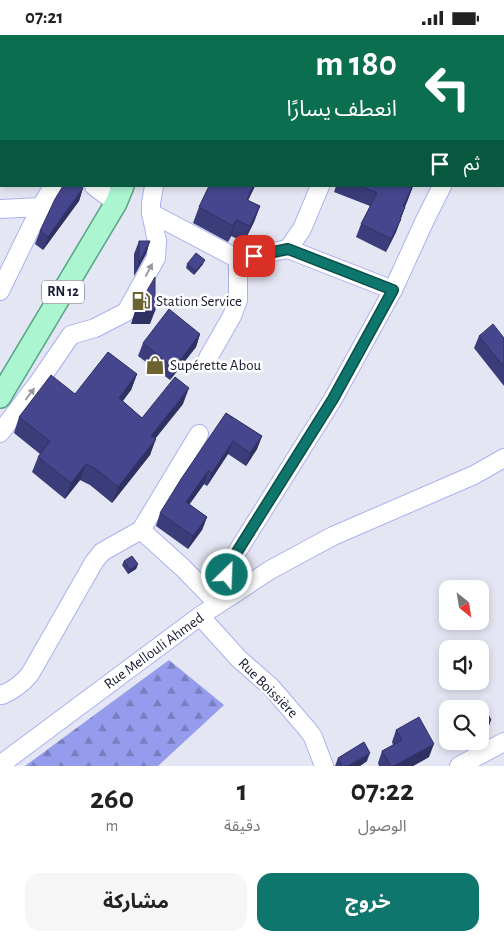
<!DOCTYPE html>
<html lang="ar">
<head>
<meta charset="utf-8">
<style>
	:root { --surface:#fff; --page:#f6f6f6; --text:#222; --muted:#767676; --accent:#0f766e }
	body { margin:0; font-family:"Alegreya Sans","Noto Sans Arabic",sans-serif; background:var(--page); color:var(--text); direction:rtl; height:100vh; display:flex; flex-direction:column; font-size:19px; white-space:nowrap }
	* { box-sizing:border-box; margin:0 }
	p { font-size:16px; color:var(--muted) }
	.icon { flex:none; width:28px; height:28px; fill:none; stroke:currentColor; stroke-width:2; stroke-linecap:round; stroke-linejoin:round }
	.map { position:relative; height:731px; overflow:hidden; direction:ltr }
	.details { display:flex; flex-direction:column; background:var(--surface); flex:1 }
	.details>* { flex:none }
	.top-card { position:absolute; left:0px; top:0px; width:505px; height:152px; box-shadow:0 2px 8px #0003; direction:rtl; background:#0b6e4f; color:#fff; overflow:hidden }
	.needle { width:32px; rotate:150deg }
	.buttons { position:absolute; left:439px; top:545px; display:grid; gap:10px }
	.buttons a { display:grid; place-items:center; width:50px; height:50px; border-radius:10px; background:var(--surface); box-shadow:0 2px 8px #0003; font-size:25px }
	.pin { position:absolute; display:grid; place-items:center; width:42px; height:42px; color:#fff; margin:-21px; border-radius:10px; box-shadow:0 2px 8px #0006 }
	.me { position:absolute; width:55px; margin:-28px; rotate:24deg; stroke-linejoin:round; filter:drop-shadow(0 0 4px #0008) }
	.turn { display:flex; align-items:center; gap:18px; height:105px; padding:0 25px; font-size:22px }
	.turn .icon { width:65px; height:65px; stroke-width:2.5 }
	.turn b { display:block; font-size:35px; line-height:42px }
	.then { display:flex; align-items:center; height:48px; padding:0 25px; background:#0003; gap:10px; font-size:19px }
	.eta { display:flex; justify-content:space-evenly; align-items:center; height:85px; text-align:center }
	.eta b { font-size:30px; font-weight:700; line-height:35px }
	.primary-button { display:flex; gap:10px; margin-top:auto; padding:10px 25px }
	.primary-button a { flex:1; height:58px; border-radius:15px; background:var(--accent); color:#fff; font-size:20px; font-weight:700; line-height:58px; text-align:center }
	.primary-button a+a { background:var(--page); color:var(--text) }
	.status { display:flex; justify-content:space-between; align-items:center; height:35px; padding:0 25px; background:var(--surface); direction:ltr }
	.status svg { height:14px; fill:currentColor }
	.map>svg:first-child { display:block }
	.forest { fill:url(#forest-firs) }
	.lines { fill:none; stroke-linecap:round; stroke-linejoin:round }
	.minor-casing { stroke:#abb1ef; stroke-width:20 }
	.major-casing { stroke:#54a485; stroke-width:24 }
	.minor { stroke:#fff; stroke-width:18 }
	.major { stroke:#acf5d1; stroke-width:21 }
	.wall { fill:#3b3c7a }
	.shaded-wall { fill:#303163 }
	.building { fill:#45468e; stroke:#303163 }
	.oneway { fill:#9798a2 }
	.route-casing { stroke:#0a4d48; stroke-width:12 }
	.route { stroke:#0f766e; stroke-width:9 }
	.labels { text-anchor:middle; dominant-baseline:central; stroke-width:5; stroke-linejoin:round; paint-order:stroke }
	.shield { fill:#fff; stroke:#5d5e6e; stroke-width:1 }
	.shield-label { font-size:14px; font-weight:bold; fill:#181930 }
	.poi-label { font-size:15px; fill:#181930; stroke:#fff; text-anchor:start }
	.street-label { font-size:15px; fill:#181930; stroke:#fff }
</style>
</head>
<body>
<div class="status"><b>07:21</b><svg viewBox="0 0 49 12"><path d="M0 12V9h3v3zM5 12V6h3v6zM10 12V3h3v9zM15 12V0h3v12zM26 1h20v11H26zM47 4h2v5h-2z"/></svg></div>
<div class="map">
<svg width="504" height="731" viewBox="0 0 504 731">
	<defs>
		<pattern id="forest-firs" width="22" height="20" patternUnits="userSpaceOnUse" patternTransform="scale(1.25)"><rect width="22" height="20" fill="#969ced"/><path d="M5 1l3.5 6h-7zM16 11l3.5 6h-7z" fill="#797ec0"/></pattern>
	</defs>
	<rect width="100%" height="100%" fill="#e4e6f3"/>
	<!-- forest -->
	<polygon class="forest" points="169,625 224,670 158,731 25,731"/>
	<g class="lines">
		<!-- minor casing -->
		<g class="minor-casing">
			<g id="minor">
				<polyline points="453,1 456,0"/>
				<polyline points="94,151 116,168"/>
				<polyline points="41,172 53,151"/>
				<polyline points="0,174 41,172 0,256"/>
				<polyline points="151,178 238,224 288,214 302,194 320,151"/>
				<polyline points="288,214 393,255"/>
				<polyline points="208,323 232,281 238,265 238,224"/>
				<polyline points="0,398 38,348 71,300 95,293 126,277 156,223 157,206 151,178 151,168 154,151"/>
				<polyline points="141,495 199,399"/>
				<polyline points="231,561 227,539 230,528 333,364 393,255 425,185 442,151"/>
				<polyline points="200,581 239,624 271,652 308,695 313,702 324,731"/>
				<path d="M 0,659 L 2,660 C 14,655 22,649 30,639 L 94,527 L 102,517 L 141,495 L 183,533 L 218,569"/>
				<polyline points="0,730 200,581 270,535 333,501 474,440 504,423"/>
				<polyline points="459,731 504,707"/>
			</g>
		</g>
		<!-- major casing -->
		<g class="major-casing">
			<g id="major">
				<polyline points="183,1 184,0"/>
				<polyline points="0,362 116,168 123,151"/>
			</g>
		</g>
		<!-- minor -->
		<use href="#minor" class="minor"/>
		<!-- major -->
		<use href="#major" class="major"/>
	</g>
	<!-- wall -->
	<g class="wall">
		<polygon points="209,151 255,151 248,165 260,171 254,187 244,207 231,201 228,207 193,188 199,172"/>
		<polygon points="336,151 413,151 405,172 396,197 386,217 356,202 361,189 370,171 334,157"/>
		<polygon points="83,153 79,166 43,215 35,209 40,196"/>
		<polygon points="139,206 150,206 146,219 134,241 134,219"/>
		<polygon points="187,229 203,229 194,240 186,233"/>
		<polygon points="200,299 196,312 170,345 138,321 143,308"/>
		<polygon points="479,301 504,303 504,351 474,313"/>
		<polygon points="137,339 131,355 123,366 142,383 183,369 155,404 150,420 112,468 90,450 80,445 65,464 32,437 38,422 40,419 14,398 19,382 75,359"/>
		<polygon points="226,378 262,401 257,414 246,431 228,419 207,451 204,449 189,469 207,482 202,495 188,514 156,491 160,478"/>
		<polygon points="124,526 138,529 136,534 128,539 122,530"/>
		<polygon points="396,695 429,722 413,731 379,731 378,728 382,716 393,710 392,707"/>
		<polygon points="338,723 367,726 360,731 335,731"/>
	</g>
	<!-- shaded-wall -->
	<g class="shaded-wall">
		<polygon points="253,151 255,151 241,180 247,165"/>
		<polygon points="412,151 413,151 407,167 398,184"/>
		<polygon points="83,153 79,166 43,215 48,202"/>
		<polygon points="260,171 254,187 244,207 250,191"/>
		<polygon points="405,172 396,197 386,217 400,183"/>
		<polygon points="236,185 231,201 228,207 233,191"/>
		<polygon points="150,206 146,219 134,241 139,228"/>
		<polygon points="205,225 203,229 194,240 196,236"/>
		<polygon points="135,276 155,276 150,289 131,289"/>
		<polygon points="200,299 196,312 170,345 174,333"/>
		<polygon points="137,339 131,355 113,378 119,363"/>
		<polygon points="189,353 183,369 145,416 151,401"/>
		<polygon points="262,401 257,414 246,431 250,418"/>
		<polygon points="156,404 150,420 112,468 118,452"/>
		<polygon points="233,406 228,419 207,451 212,438"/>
		<polygon points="86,429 80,445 65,464 71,448"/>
		<polygon points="208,436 204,449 182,480 186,467"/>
		<polygon points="207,482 202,495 188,514 193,501"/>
		<polygon points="138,529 136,534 128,539 130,535"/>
		<polygon points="491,685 488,694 480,698 480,691"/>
		<polygon points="434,709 429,722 413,731 394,731"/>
		<polygon points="370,718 367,726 360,731 348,731"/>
	</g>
	<!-- building -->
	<g class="building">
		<rect x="122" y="0" width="34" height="1"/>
		<polygon points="63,151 81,151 83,153 48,202 40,196 55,164"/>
		<polygon points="209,151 253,151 247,165 260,171 250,191 236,185 233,191 199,172"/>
		<polygon points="360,151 412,151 411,153 412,153 403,171 405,172 400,183 401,184 391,204 361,189 377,158"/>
		<polygon points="139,206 150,206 139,228"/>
		<polygon points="196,218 205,225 196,236 187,229"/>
		<polygon points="155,242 155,276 135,276"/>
		<polygon points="169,274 200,299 174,333 143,308"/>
		<polygon points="493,289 504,303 504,332 479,301"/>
		<polygon points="108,317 137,339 119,363 142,383 175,342 189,353 151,401 156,404 118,452 96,434 86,429 71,448 38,422 50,406 19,382 51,340 75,359"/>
		<polygon points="226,378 262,401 250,418 233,406 212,438 208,436 186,467 207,482 193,501 160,478 181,444"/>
		<polygon points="132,521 138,529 130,535 124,526"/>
		<polygon points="484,672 491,685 480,691 480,674"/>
		<polygon points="419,682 434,709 394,731 391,731 382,716 402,705 396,695"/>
		<polygon points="364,707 370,718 348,731 342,731 338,723"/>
	</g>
	<!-- one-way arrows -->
	<defs><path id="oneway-solid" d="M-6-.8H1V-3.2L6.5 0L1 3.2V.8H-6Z" transform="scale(1.25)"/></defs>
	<g class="oneway">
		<use href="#oneway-solid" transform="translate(149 235) rotate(-62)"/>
		<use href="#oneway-solid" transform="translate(30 359) rotate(-53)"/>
	</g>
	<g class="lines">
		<!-- route casing -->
		<g class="route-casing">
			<polyline id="route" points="227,540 230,528 333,364 393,255 288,214 254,221"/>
		</g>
		<!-- route -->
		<use href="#route" class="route"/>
	</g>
	<!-- icons -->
	<defs>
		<g id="fuel-bare" transform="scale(1.5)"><path d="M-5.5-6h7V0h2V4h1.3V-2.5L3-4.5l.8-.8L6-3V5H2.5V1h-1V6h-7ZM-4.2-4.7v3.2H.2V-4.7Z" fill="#6c6330" stroke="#fff" stroke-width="2.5" paint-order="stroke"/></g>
		<g id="shop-bare" transform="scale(1.5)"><path d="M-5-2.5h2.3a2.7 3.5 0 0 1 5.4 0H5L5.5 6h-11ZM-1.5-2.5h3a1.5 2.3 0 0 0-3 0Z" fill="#6c6330" stroke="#fff" stroke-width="2.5" paint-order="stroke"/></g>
	</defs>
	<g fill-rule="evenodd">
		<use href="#fuel-bare" x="141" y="266"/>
		<use href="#shop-bare" x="155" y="330"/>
	</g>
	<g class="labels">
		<!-- shield labels -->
		<rect class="shield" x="42" y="245.5" width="42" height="23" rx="4"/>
		<g class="shield-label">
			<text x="63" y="257">RN 12</text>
		</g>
		<!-- poi labels -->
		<g class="poi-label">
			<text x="156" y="266">Station Service</text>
			<text x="170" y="330">Supérette Abou</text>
		</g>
		<!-- street labels -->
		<g class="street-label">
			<text transform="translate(154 616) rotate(-36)">Rue Mellouli Ahmed</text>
			<text transform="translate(268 653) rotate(45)">Rue Boissière</text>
		</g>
	</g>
</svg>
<div class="buttons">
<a><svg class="needle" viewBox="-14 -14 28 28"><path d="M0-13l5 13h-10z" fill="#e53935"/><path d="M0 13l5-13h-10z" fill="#767676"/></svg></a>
<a><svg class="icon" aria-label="sound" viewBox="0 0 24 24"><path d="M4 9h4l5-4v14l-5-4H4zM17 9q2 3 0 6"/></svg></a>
<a><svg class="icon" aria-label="search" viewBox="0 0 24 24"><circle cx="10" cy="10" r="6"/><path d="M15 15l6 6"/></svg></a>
</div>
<div class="pin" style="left:254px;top:221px;background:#d93025"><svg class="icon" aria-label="arrive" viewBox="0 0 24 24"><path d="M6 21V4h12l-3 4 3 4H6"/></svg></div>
<svg class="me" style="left:227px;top:540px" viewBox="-20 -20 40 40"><circle r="17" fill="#0f766e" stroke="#fff" stroke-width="3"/><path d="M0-11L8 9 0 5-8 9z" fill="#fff"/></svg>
<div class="top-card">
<div class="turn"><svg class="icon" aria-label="left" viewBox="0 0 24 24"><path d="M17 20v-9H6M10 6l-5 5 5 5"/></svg><div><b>180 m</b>انعطف يسارًا</div></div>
<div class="then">ثم<svg class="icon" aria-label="arrive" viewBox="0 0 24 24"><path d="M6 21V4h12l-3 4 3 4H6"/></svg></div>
</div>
</div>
<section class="details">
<div class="eta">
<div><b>07:22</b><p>الوصول</p></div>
<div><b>1</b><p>دقيقة</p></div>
<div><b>260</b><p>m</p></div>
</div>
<div class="primary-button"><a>خروج</a><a>مشاركة</a></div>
</section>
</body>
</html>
